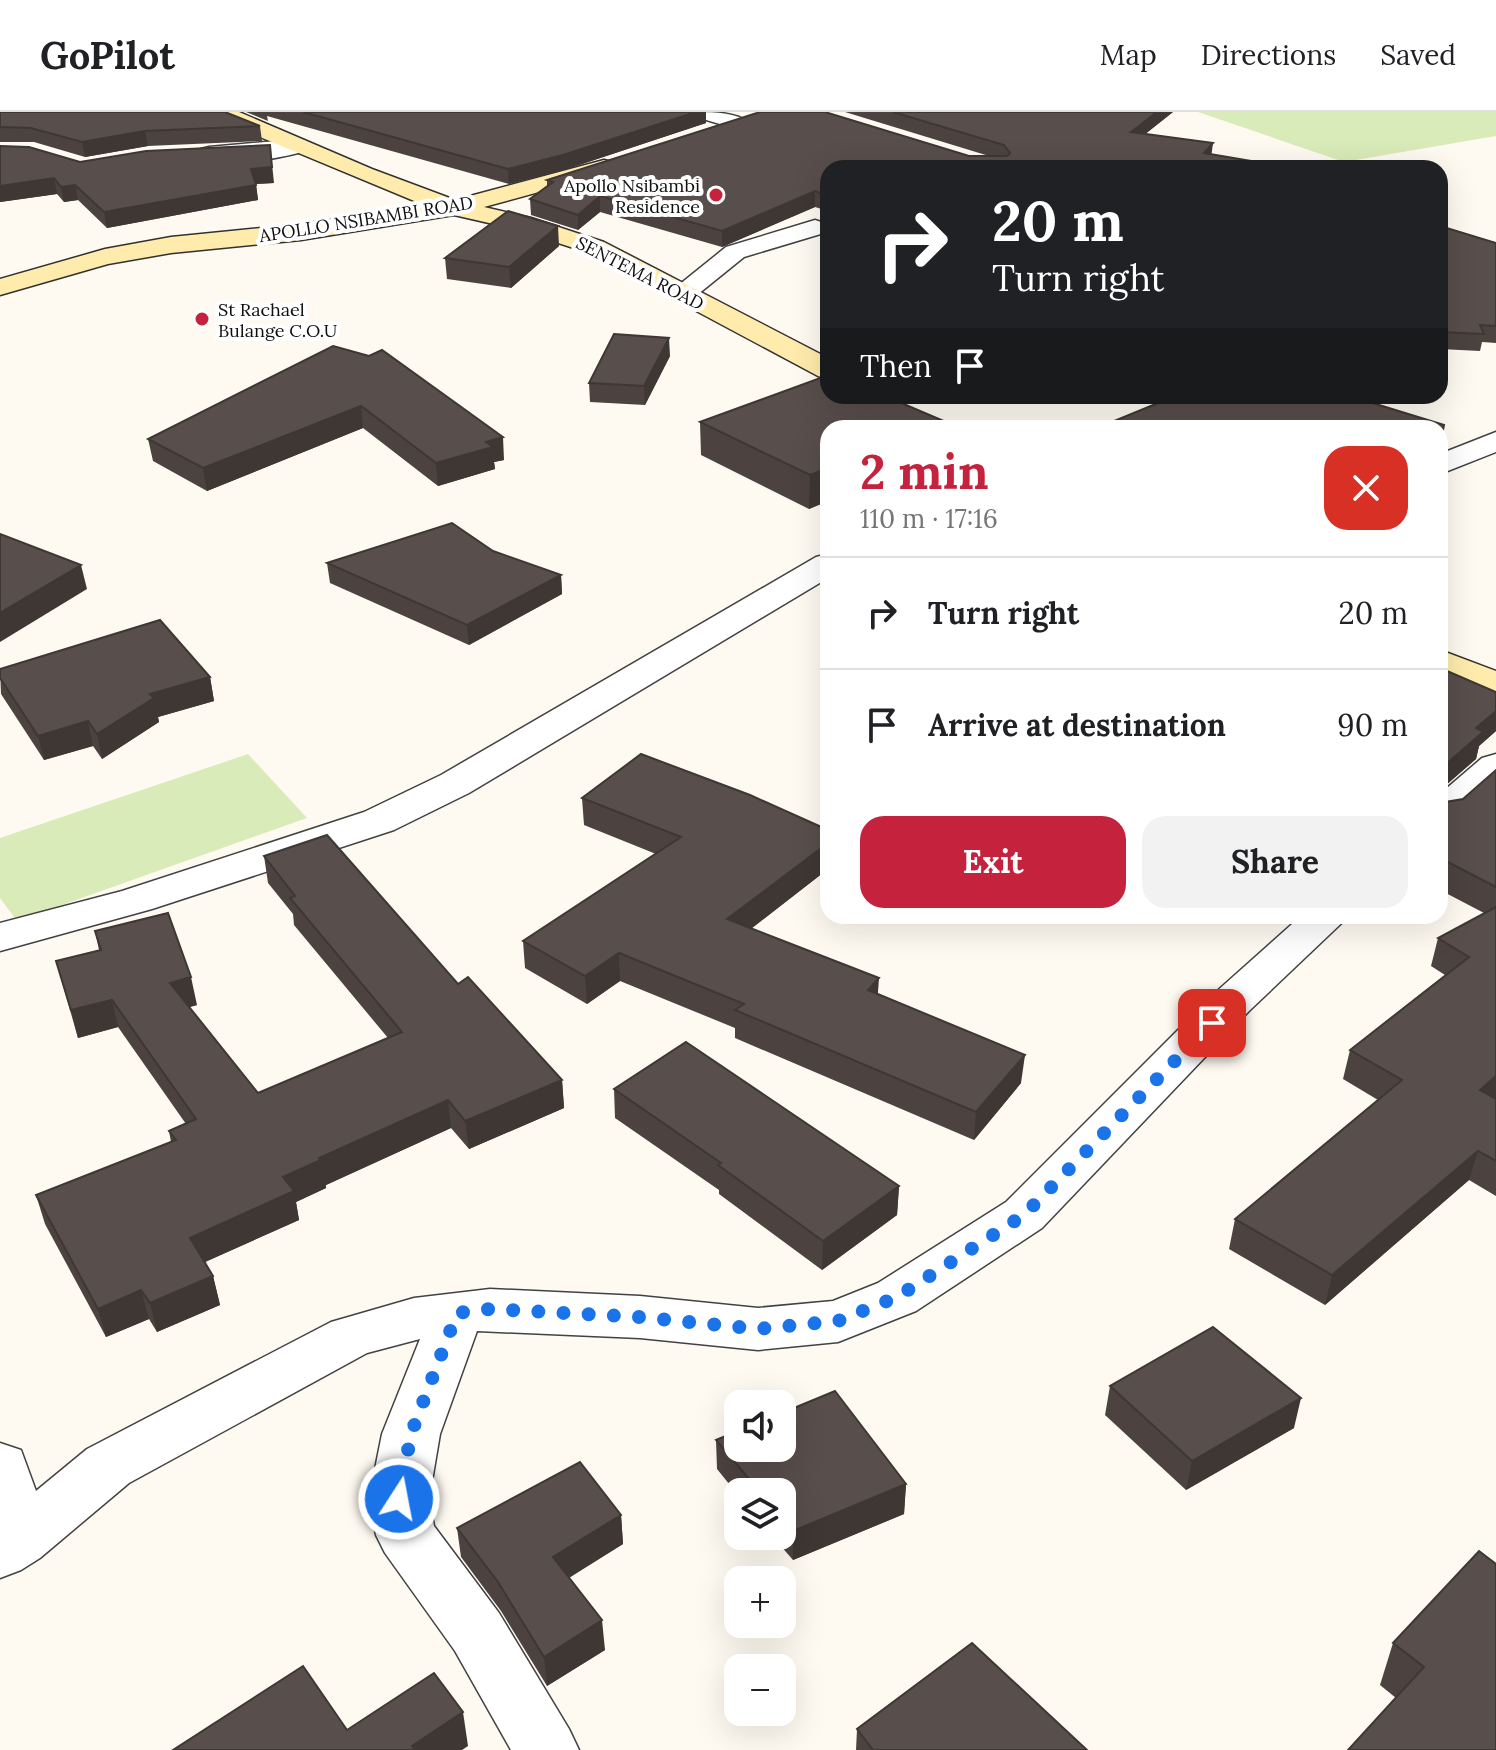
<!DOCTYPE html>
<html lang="en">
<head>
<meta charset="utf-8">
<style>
	:root { --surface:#fff; --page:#f2f2f2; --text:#202124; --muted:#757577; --line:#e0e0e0; --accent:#c4223d }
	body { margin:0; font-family:Lora,serif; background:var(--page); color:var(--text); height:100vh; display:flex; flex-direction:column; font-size:30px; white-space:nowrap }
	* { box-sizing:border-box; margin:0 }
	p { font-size:26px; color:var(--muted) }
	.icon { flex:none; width:44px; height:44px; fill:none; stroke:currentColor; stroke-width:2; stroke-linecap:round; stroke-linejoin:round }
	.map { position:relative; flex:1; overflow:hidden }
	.sheet { position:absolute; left:820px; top:308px; width:628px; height:504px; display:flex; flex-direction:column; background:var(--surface); border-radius:24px; box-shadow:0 8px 32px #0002 }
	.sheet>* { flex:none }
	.banner { position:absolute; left:820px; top:48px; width:628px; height:244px; border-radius:24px; box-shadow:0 8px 32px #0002; background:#202124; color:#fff; overflow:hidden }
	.buttons { position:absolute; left:724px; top:1278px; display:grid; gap:16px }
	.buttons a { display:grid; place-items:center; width:72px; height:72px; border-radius:16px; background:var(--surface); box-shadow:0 8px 32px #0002; font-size:40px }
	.pin { position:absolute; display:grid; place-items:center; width:68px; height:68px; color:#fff; margin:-34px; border-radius:16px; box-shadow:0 4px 12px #0006 }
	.me { position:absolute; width:88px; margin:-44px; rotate:11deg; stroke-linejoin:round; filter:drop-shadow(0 0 6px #0008) }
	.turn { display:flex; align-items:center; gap:28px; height:168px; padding:0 40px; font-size:36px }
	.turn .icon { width:104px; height:104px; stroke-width:2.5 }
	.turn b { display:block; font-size:56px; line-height:68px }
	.then { display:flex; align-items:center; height:76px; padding:0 40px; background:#0003; gap:16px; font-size:30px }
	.round { display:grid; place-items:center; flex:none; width:84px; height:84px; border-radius:24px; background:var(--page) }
	.summary { display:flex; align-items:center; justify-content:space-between; height:136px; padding:0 40px }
	h1 { font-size:48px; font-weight:800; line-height:60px; color:var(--accent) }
	.primary-button { display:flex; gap:16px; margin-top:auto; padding:16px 40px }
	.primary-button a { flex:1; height:92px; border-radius:24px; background:var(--accent); color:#fff; font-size:32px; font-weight:800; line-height:92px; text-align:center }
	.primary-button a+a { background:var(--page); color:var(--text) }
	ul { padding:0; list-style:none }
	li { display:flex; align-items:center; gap:24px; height:112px; padding:0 40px; border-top:2px solid var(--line) }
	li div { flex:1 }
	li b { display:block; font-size:30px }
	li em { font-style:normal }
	header { display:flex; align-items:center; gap:48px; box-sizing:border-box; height:112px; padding:0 40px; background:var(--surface); border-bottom:2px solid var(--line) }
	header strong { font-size:38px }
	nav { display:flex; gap:44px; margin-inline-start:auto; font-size:28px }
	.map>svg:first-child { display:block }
	.green { fill:#d9ebb8 }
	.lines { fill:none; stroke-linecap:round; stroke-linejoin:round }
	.street-casing { stroke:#424242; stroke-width:3 }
	.secondary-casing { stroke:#313131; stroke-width:3 }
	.street { fill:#fff; fill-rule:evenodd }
	.secondary { fill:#ffecac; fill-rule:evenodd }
	.wall { fill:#4c4340 }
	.shaded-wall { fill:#3e3734 }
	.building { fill:#584e4b; stroke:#3e3734; stroke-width:2 }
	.route { stroke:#1a73e8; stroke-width:14; stroke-dasharray:0 25.2 }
	.poi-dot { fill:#c4223d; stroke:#fff; stroke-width:3 }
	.labels { text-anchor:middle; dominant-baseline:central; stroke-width:8; stroke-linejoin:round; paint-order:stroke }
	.far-poi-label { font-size:18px; fill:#0f0f0f; stroke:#fff; text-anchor:end }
	.far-street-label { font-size:18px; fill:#0f0f0f; stroke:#fff }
</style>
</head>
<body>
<header>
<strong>GoPilot</strong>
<nav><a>Map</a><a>Directions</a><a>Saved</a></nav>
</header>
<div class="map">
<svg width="1496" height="1638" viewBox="0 0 1496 1638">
	<rect width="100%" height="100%" fill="#fffaf1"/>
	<!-- green -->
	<g class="green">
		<polygon points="1198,0 1496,0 1496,24 1344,50"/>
		<polygon points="248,642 307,706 17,809 0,786 0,726"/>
	</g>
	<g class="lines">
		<!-- street casing -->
		<g class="street-casing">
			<g id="street">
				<path d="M 693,0 C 711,0 735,0 748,10 L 737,17 L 696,5 Z"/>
				<path d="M 298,27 L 306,29 L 310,34 L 306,39 C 276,47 232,55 201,47 L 197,42 L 201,37 L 209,35 Z"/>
				<polygon points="815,108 824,111 828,116 824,121 744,145 692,187 672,187 669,181 726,135"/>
				<polygon points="1496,320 1496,340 1440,362 1440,342"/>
				<polygon points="828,442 828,466 469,681 394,718 152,797 0,839 0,811 122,779 364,700 441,663 816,445"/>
				<polygon points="1496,642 1496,675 1454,712 1440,715 1440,682 1482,646"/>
				<polygon points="1301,804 1349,804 1249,899 1042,1116 916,1199 838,1230 758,1238 640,1226 477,1219 440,1322 429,1387 434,1414 499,1501 569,1617 579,1638 511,1638 455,1539 385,1441 376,1423 369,1387 382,1322 420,1227 367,1241 129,1371 40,1446 21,1458 0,1466 0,1331 21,1338 36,1379 87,1337 331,1210 414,1186 490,1177 640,1184 758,1196 833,1189 878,1171 1006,1090 1217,879"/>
			</g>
		</g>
		<!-- secondary casing -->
		<g class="secondary-casing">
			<g id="secondary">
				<polygon points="209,0 239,0 372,57 455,88 604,48 612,50 616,55 612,60 484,95 531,106 604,130 828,246 828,267 818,264 586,140 515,117 454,103 301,128 171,141 108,152 0,183 0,167 105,137 171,125 301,112 424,93 212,5"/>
				<polygon points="1440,538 1496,559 1496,584 1440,562"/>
			</g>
		</g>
		<!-- street -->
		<use href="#street" class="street"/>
		<!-- secondary -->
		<use href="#secondary" class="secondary"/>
	</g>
	<!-- wall -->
	<g class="wall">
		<polygon points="0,0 260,14 262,29 148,34 85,45 34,30 0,30"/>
		<polygon points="246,0 706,0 706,11 564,58 509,72 267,4 268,9"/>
		<polygon points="845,0 1173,0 1145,22 1213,31 828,56 828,99 815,95 722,135 600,100 578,118 531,103 530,87 547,75 547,68 969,44 989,44"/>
		<polygon points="0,34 80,50 274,71 256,72 258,88 107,116 78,88 64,90 57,82 0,90"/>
		<polygon points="1440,114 1496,131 1496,231 1482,230 1480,239 1440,237"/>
		<polygon points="559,134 511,176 447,167 445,146"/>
		<polygon points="333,234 504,348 494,350 495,357 438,374 363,316 207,379 153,349 148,327"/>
		<polygon points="670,244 645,293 590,290 589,271"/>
		<polygon points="1175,284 1440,316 1102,316 1102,314"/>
		<polygon points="700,310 828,316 828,389 809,397 701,343"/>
		<polygon points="493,439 561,463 562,482 469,533 330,471 327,451"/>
		<polygon points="1440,556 1496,580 1496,619 1479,634 1476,647 1445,674 1445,690 1463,687 1496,658 1496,1084 1469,1068 1325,1193 1229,1137 1235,1107 1378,988 1343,967 1350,938 1445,863 1431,854 1438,826 1484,801 1440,778"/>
		<polygon points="0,557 210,565 214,589 158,605 159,610 102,647 93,634 44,648 1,582"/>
		<polygon points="582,686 828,718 828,757 751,817 878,882 1021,971 974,1028 735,926 735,916 620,869 587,892 525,856 523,829 656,742 584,713"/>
		<polygon points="264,744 458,872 562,968 564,996 469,1037 451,1016 326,1073 326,1076 296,1090 299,1108 205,1150 213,1164 220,1193 157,1220 149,1207 106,1225 45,1112 36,1083 171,1030 169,1019 186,1012 118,915 78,926 56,849 99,838 95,819 197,893 189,895 258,981 388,926 294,813 293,802 268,771"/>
		<polygon points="614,977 899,1074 897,1103 822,1158 719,1082 719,1078 615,1006"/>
		<polygon points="1110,1274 1294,1316 1186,1378 1105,1303"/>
		<polygon points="716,1328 906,1372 904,1402 793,1448 772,1424 782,1424 782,1380 738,1380 738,1383 717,1357"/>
		<polygon points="621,1403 623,1432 569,1466 605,1538 547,1574 501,1499 461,1445 457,1416"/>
		<polygon points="1496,1452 1496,1638 1396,1586 1380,1573 1393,1531"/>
		<polygon points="857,1617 1087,1638 856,1638"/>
	</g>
	<!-- shaded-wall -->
	<g class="shaded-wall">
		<polygon points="696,0 706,0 706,11 564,58 509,72 508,57"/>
		<polygon points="1157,0 1173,0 1129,35 1131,20"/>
		<polygon points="145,19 148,34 85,45 82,30"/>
		<polygon points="1213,31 1211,46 1204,41"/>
		<polygon points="270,33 274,71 254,72 251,57"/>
		<polygon points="54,66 57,82 0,90 0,74"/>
		<polygon points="75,73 78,88 64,90 61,75"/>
		<polygon points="256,73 258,88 107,116 104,100"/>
		<polygon points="815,79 815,95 722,135 722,119"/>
		<polygon points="600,84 600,100 578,118 578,103"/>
		<polygon points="558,114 559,134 511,176 509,155"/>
		<polygon points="669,226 670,244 645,293 644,274"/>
		<polygon points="361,294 363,316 207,379 203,356"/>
		<polygon points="503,325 504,348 494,350 495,357 438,374 436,351 486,330"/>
		<polygon points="828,356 828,389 809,397 810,363"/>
		<polygon points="81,453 87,477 0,530 0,501"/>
		<polygon points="561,463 562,482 469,533 467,513"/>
		<polygon points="210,565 214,589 158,605 159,610 102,647 97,622 150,582"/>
		<polygon points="1496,599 1496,619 1479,634 1476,647 1440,678 1445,653 1476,616"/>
		<polygon points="88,609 93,634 44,648 38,624"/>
		<polygon points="828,731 828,757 727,835 727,807"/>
		<polygon points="619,841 620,869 587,892 585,864"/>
		<polygon points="191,865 197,893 176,899 170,871"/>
		<polygon points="879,866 877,894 868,878"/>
		<polygon points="112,888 118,915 78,926 71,898"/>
		<polygon points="1025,943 1021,971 974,1028 976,1000"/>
		<polygon points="1496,964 1496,986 1472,1007 1480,978"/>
		<polygon points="562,968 564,996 469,1037 465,1009"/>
		<polygon points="448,988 451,1016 326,1073 326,1076 296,1090 299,1108 196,1154 190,1126 283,1065 319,1046"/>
		<polygon points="1478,1039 1469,1068 1325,1193 1332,1163"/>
		<polygon points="899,1074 897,1103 822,1158 823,1129"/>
		<polygon points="213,1164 220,1193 157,1220 150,1191"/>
		<polygon points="141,1178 149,1207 106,1225 98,1197"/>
		<polygon points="1301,1286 1294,1316 1186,1378 1192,1349"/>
		<polygon points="906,1372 904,1402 793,1448 793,1419"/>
		<polygon points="621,1403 623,1432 555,1474 553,1445"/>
		<polygon points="602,1508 605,1538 547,1574 544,1545"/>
		<polygon points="463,1600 468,1634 462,1638 413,1638 412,1634"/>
	</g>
	<!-- building -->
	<g class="building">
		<polygon points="0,0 225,0 260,14 145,19 82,30 31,16 0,15"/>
		<polygon points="303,0 696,0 563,43 508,57"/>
		<polygon points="760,0 825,0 969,44 1007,44 1010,41 1004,33 893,0 1157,0 1131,20 1213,31 1204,41 1293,56 828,56 828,84 815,79 722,119 600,84 578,103 530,87 553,70 547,68"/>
		<polygon points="270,33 272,55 251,57 256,73 104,100 75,73 61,75 54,66 0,74 0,34 29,35 80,50 146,39"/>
		<polygon points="508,99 558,114 509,155 445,146"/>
		<polygon points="1440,114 1496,131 1496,214 1480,213 1484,222 1440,220"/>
		<polygon points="614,222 669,226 644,274 589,271"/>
		<polygon points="333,234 369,244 382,238 503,325 486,330 493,335 436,351 361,294 203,356 148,327"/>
		<polygon points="823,265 828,266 828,284 885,284 960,316 828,316 828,356 810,363 700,310"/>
		<polygon points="1175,284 1350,284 1444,313 1440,333 1440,316 1261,316 1215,311 1214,316 1107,316 1102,314"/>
		<polygon points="452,411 493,439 561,463 467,513 327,451"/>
		<polygon points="0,422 81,453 0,501"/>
		<polygon points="160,508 210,565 150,582 154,586 97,622 88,609 38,624 0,566 0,557"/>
		<polygon points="1440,556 1496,580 1496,599 1476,616 1483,620 1445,653 1445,690 1463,687 1496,658 1496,775 1440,746"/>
		<polygon points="641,642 750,683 828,718 828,731 727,807 879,866 868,878 1025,943 976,1000 735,898 744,892 619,841 585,864 523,829 681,725 582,686"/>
		<polygon points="327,723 458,872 468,865 562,968 465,1009 448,988 319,1046 321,1048 283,1065 294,1079 190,1126 213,1164 150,1191 141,1178 98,1197 36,1083 176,1028 169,1019 196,1007 112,888 71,898 56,849 101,838 95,819 168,801 191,865 170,871 258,981 402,920 290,786 295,784 264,744"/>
		<polygon points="1496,795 1496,964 1480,978 1496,987 1496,1049 1478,1039 1332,1163 1235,1107 1402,968 1350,938 1469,845 1438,826"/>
		<polygon points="686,930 899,1074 823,1129 718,1053 721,1051 614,977"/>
		<polygon points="1213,1215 1301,1286 1192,1349 1110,1274"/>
		<polygon points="835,1279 906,1372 793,1419 782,1406 782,1380 760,1380 716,1328 738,1319 738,1336 782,1336 782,1301"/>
		<polygon points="580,1350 621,1403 553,1445 602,1508 544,1545 498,1470 457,1416"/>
		<polygon points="1479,1439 1496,1452 1496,1638 1348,1638 1424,1555 1393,1531"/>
		<polygon points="972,1531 1087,1638 873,1638 857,1617"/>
		<polygon points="303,1554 347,1618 434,1561 463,1600 412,1634 415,1638 173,1638"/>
	</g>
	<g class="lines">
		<!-- route -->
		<polyline class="route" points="399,1387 411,1322 457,1201 490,1197 640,1205 758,1217 838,1209 897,1185 1024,1103 1212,911"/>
	</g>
	<!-- markers -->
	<g class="poi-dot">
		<circle cx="716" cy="83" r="8"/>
		<circle cx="202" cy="207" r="8"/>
	</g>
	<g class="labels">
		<!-- far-poi labels -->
		<g class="far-poi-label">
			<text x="700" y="73">Apollo Nsibambi<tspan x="700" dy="21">Residence</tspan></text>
			<text x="218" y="197" text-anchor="start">St Rachael<tspan x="218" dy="21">Bulange C.O.U</tspan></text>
		</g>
		<!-- far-street labels -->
		<g class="far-street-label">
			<text transform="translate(366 107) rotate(-9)">APOLLO NSIBAMBI ROAD</text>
			<text transform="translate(640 161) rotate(27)">SENTEMA ROAD</text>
		</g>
	</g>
</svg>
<div class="buttons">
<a><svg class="icon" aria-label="sound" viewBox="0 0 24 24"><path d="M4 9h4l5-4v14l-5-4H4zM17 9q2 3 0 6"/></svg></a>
<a><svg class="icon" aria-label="layers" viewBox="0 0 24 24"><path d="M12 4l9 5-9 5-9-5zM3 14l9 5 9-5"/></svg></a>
<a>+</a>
<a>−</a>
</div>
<div class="pin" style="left:1212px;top:911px;background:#d93025"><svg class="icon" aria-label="arrive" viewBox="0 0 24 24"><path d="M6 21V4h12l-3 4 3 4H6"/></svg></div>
<svg class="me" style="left:399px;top:1387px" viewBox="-20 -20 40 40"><circle r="17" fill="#1a73e8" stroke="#fff" stroke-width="3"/><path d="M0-11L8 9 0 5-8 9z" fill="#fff"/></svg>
<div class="banner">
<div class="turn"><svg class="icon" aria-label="right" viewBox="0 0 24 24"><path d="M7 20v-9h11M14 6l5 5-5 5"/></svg><div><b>20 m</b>Turn right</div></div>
<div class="then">Then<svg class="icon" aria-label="arrive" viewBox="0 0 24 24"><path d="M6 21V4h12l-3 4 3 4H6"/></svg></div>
</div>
<section class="sheet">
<div class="summary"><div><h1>2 min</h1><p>110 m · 17:16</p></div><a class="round" style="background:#d93025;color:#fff"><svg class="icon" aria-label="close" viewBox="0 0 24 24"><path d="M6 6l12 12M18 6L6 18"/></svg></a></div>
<ul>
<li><svg class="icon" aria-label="right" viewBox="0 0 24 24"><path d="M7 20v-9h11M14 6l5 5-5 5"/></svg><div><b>Turn right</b></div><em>20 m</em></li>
<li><svg class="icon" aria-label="arrive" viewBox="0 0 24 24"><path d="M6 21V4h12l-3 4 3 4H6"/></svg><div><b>Arrive at destination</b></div><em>90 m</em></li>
</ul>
<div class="primary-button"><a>Exit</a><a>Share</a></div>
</section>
</div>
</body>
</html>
